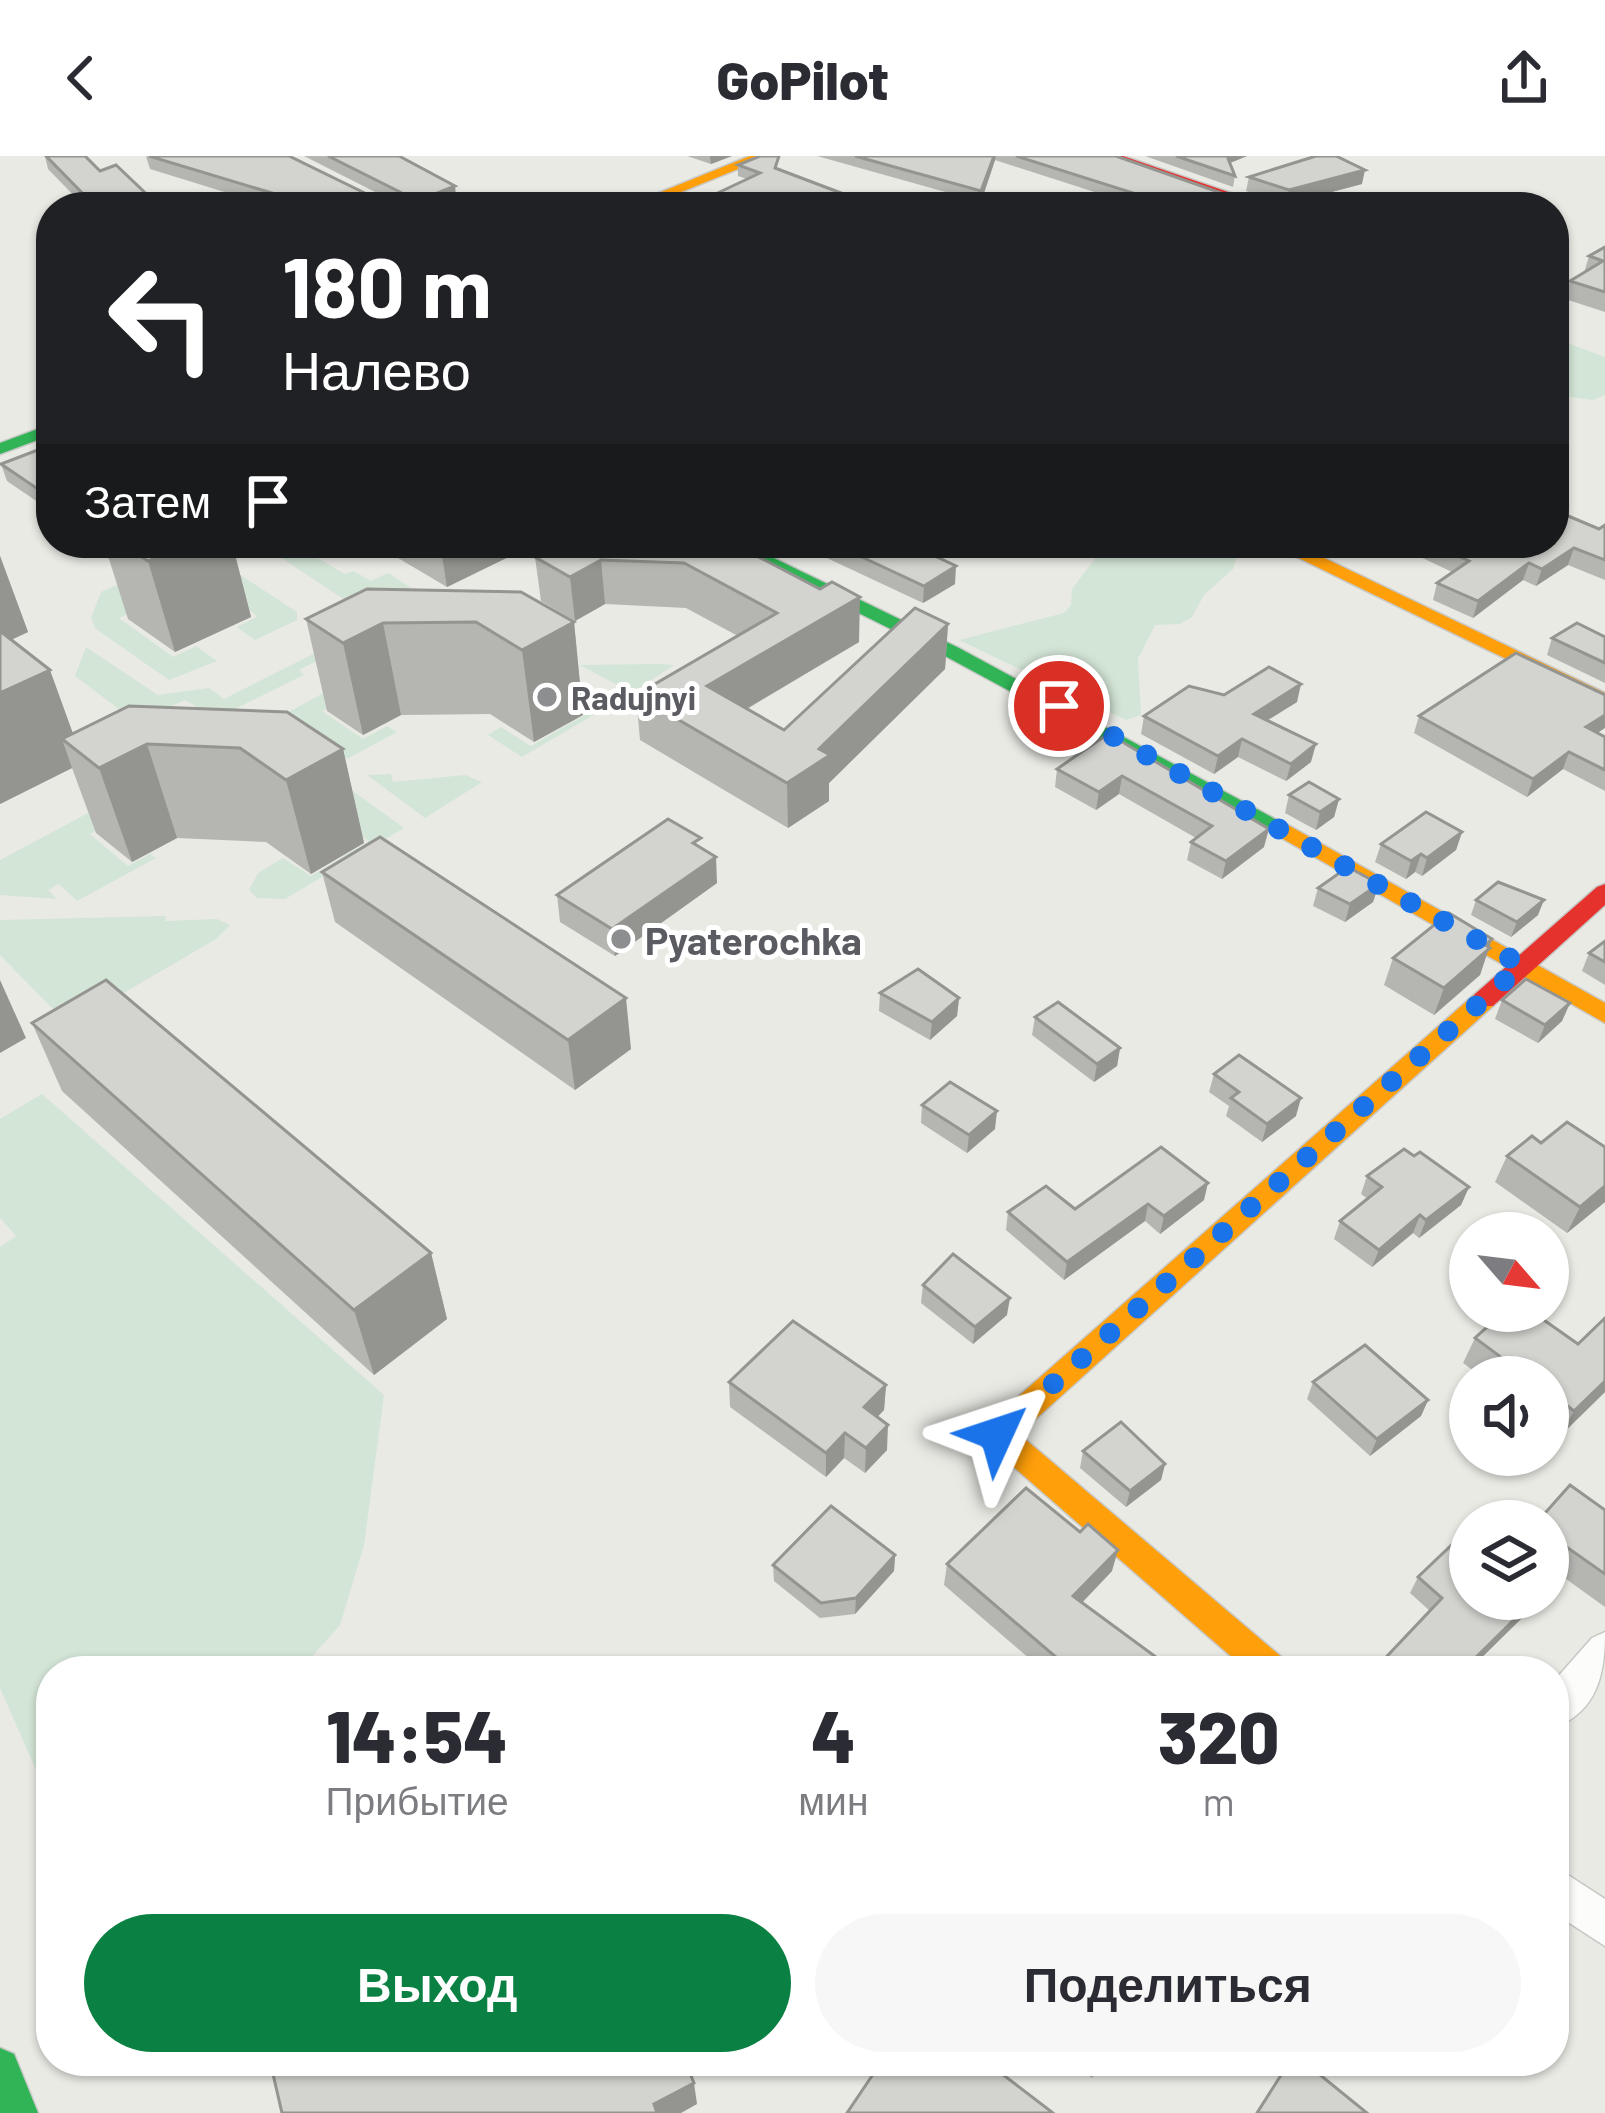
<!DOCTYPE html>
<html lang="ru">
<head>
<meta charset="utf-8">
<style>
	:root { --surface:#fff; --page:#f7f7f7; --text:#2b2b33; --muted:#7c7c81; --accent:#0b8043 }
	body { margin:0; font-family:Barlow,sans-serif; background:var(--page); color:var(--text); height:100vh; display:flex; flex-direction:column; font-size:45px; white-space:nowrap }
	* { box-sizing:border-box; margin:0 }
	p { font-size:39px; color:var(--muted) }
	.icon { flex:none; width:66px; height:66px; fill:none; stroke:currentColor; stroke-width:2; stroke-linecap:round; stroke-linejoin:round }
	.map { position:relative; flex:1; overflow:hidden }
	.drawer { position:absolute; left:36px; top:1500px; width:1533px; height:420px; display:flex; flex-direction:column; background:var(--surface); border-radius:48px; box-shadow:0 3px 9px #0004 }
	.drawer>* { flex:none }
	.banner { position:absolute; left:36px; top:36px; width:1533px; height:366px; border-radius:48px; box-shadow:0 3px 9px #0004; background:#202124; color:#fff; overflow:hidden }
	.needle { width:78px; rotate:118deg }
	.tools { position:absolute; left:1449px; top:1056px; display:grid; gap:24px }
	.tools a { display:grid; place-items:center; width:120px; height:120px; border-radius:50%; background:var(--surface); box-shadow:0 3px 9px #0004; font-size:60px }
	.pin { position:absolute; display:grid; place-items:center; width:102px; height:102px; color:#fff; margin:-51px; border:6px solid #fff; border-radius:50%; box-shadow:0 3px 12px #0007 }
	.me { position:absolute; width:132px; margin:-66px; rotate:48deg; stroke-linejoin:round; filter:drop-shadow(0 0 9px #0008) }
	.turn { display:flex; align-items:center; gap:42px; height:252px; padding:0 48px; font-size:54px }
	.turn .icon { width:156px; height:156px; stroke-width:2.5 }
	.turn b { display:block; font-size:84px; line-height:102px }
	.then { display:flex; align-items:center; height:114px; padding:0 48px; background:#0003; gap:24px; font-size:45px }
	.eta { display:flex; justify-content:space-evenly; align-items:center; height:204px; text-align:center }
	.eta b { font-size:72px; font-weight:800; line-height:84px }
	.primary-button { display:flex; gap:24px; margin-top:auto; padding:24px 48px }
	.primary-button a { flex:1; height:138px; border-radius:72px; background:var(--accent); color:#fff; font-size:48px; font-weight:800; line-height:138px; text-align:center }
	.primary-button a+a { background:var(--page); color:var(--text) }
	header { display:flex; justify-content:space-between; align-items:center; height:156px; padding:0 48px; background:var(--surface); font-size:54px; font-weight:800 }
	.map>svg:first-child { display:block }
	.green { fill:#d3e5d6 }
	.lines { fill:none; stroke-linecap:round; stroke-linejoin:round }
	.street-casing { stroke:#c6c7c4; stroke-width:3 }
	.fast-casing { stroke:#c8c8c7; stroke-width:3 }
	.slow-casing { stroke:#c8c8c7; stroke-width:3 }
	.jam-casing { stroke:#c8c8c7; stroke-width:3 }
	.street { fill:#fcfcfb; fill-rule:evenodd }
	.fast { fill:#30b455; fill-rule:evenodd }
	.slow { fill:#ff9f0a; fill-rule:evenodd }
	.jam { fill:#e5322d; fill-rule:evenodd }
	.wall { fill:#b5b5b2 }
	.shaded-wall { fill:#949491 }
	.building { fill:#d3d3cf; stroke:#949491; stroke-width:3 }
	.route { stroke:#1a73e8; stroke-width:21; stroke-dasharray:0 37.8 }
	.poi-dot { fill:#8d8e8f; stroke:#fff; stroke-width:4.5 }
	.labels { text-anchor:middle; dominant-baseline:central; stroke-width:10; stroke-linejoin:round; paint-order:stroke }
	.far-poi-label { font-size:33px; font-weight:bold; fill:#5b5c61; stroke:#fff; text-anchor:start }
	.poi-label { font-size:39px; font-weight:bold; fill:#5b5c61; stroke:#fff; text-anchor:start }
</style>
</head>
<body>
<header><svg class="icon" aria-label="back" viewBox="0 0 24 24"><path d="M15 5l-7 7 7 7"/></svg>GoPilot<svg class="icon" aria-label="share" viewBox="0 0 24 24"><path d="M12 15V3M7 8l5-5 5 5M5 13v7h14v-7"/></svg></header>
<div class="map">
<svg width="1605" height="1957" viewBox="0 0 1605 1957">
	<rect width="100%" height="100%" fill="#e9eae4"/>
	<!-- green -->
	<g class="green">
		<polygon points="1554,182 1605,201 1605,239 1593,244 1554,239"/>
		<polygon points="292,387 345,418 353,415 371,425 388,417 439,450 390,474 262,389"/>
		<polygon points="1107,387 1240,390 1233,413 1204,439 1192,461 1180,468 1155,469 1138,503 1141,559 1126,564 959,484 1064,457 1071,449 1072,433"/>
		<polygon points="190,396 205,396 297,456 297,464 255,484 237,471 258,460 203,424 119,462 173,501 196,490 217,505 169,524 96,473 91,462 101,436"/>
		<polygon points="86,491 158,539 209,532 224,543 319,495 327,500 299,514 304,519 216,562 185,544 136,566 75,520"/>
		<polygon points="659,508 674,509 632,537 580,509"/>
		<polygon points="554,512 614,547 522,601 488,579 501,571 531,590 588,557 534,525 386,522 322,555 363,583 387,570 397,576 349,602 232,602 283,559 364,515"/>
		<polygon points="391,618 393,626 465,619 482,626 425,662 367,619"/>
		<polygon points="339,625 404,672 285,743 257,742 249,734 258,717 283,702 311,720 369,685 312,647 159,641 90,678 128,710 150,698 156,702 77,745 59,728 48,734 57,743 0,739 0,704 137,631"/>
		<polygon points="166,760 165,765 217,763 230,769 216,783 69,869 0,799 0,764"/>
		<polygon points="42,938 384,1239 364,1389 340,1469 299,1515 51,1515 51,1648 0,1532 0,1091 16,1080 0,1062 0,963"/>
	</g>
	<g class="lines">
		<!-- street casing -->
		<g class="street-casing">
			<g id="street">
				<path d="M 1605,1476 C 1605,1517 1598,1555 1554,1572 L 1554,1525 L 1592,1482 Z"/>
				<polygon points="1554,1710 1605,1743 1605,1790 1554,1757"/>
			</g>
		</g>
		<!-- fast casing -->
		<g class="fast-casing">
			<g id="fast">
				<polygon points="51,268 51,279 0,298 0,287"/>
				<polygon points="718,387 743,387 959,492 1290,671 1287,676 1271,676 945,500"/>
				<polygon points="0,1892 14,1898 38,1957 0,1957"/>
			</g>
		</g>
		<!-- slow casing -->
		<g class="slow-casing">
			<g id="slow">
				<polygon points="750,0 770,0 644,51 624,51"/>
				<polygon points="1268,387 1293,387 1605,537 1605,551"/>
				<polygon points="1279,664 1605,847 1605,867 1271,676 1268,671"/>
				<polygon points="1484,835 1493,838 1497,844 1493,850 1019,1278 1285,1504 1290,1515 1248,1515 986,1287 981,1278 986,1269 1475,838"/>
			</g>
		</g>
		<!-- jam casing -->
		<g class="jam-casing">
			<g id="jam">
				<polygon points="1102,0 1123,0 1272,51 1250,51"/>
				<polygon points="1605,728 1605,749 1493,850 1475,850 1471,844 1475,838 1597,731"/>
			</g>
		</g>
		<!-- street -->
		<use href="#street" class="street"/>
		<!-- fast -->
		<use href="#fast" class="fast"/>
		<!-- slow -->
		<use href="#slow" class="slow"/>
		<!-- jam -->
		<use href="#jam" class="jam"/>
	</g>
	<!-- wall -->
	<g class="wall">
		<polygon points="45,0 85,0 100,15 160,51 85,51 48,13"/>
		<polygon points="146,0 373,41 385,41 304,0 399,0 455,30 456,44 440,51 273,51 150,13"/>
		<polygon points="687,0 732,0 711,8"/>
		<polygon points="817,0 1116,0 1244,45 1243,51 1141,51 995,4 981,46"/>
		<polygon points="1145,0 1247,0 1230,7 1235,20 1233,31"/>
		<polygon points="738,9 778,13 747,23 738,20"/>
		<polygon points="1249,21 1362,28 1286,48 1246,35"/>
		<polygon points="1605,91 1605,156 1565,143 1570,125 1584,117 1589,100"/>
		<polygon points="51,298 51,355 7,325 1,308"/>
		<polygon points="1605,369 1605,424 1568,409 1536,430 1523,424 1473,462 1433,444 1437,427 1452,416 1410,396 1413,387 1554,387 1599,373"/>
		<polygon points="85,387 232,387 251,461 175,496 128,463 109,403"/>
		<polygon points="353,387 537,387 447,431 376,389 366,394"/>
		<polygon points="732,387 859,486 747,553 784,574 948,468 945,513 829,627 829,645 788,672 640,584 636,539 738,480 686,452 605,448 575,465 541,445 535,401"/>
		<polygon points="814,387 907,387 955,428 923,447 814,396"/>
		<polygon points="0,400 28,476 11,484 73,577 343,593 364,687 311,718 266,686 177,682 132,706 96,677 72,612 0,648"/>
		<polygon points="306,463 574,466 583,559 534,586 490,558 401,559 363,579 327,555"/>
		<polygon points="1605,481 1605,527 1547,499 1552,482"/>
		<polygon points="1224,539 1297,546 1268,564 1311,606 1286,625 1238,601 1214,618 1141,578 1144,560"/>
		<polygon points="1419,560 1597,577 1605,581 1605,635 1563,613 1527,641 1414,577"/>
		<polygon points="1102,582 1264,691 1222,723 1187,704 1191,686 1196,682 1119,638 1096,654 1055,631 1057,613"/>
		<polygon points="1289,639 1339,643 1334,661 1316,674 1285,657"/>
		<polygon points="1462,676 1456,694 1422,720 1415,716 1406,723 1375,706 1381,688"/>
		<polygon points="701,692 717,727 615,800 560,766 557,739"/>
		<polygon points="322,716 631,893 575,934 335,766"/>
		<polygon points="1379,728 1373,746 1345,766 1313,750 1318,732"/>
		<polygon points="1476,744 1538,759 1511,781 1471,759"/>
		<polygon points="1605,785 1605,829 1582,815 1589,797"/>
		<polygon points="1489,791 1480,819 1434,859 1384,829 1393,802"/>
		<polygon points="880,837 959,842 957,860 930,884 879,855"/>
		<polygon points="1502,844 1570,847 1562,865 1538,887 1495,863"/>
		<polygon points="1035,861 1120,892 1117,910 1094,926 1032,879"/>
		<polygon points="32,867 431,1097 447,1163 374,1219 62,935"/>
		<polygon points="1214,918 1296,960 1262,986 1226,960 1229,950 1209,936"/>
		<polygon points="922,949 995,973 967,997 921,967"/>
		<polygon points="1541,987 1605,991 1605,1046 1567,1077 1495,1026 1507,1000"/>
		<polygon points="1414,1000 1469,1031 1461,1049 1419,1082 1413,1077 1372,1111 1334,1083 1340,1065 1368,1043 1361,1038 1367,1020"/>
		<polygon points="1204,1044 1160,1078 1145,1065 1064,1124 1006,1074 1008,1056"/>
		<polygon points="923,1129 1007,1159 973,1188 921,1147"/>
		<polygon points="1605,1162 1605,1236 1560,1280 1548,1271 1548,1221 1482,1221 1463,1207 1475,1182 1578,1188"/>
		<polygon points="729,1226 886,1229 884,1254 877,1261 887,1294 865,1317 844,1302 826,1321 730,1251"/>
		<polygon points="1313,1226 1428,1244 1421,1260 1370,1300 1307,1243"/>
		<polygon points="1083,1295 1165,1308 1161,1324 1126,1351 1080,1312"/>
		<polygon points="1605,1354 1605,1451 1548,1410 1548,1365"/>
		<polygon points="895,1399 894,1415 855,1458 820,1462 774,1425 773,1409"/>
		<polygon points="947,1408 1112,1415 1082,1447 1160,1504 1157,1515 1044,1515 944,1429"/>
		<polygon points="1418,1421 1536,1443 1527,1457 1468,1515 1373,1515 1430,1455 1410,1437"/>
		<polygon points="1072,1905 1121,1905 1113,1917 1102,1908 1092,1922"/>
	</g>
	<!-- shaded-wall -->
	<g class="shaded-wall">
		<polygon points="710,0 732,0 711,8"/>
		<polygon points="994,0 996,0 995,4 981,46 981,35"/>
		<polygon points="1227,0 1247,0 1225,9"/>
		<polygon points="1365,14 1362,28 1286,48 1289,34"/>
		<polygon points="455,30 456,44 440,51 402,51"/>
		<polygon points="189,387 232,387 251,461 175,496 148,405"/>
		<polygon points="364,387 376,387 376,389 366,394"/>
		<polygon points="440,387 537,387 447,431"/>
		<polygon points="1574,392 1568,409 1536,430 1542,413"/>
		<polygon points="0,400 28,476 0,489"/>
		<polygon points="601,404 605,448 575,465 570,421"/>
		<polygon points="1529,407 1523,424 1473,462 1478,445"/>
		<polygon points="956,410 955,428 923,447 924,430"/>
		<polygon points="860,441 859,486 709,575 707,530"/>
		<polygon points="574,466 583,559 534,586 522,494"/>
		<polygon points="383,467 401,559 363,579 343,487"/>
		<polygon points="948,468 945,513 829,627 829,645 788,672 787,627 819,593"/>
		<polygon points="50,514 80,597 62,583 72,612 0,648 0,537"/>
		<polygon points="1301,528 1297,546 1250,575 1254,558"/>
		<polygon points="1605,559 1605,572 1580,589 1586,571"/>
		<polygon points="1242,583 1238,601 1214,618 1218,600"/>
		<polygon points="147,588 177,682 132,706 99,612"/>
		<polygon points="1316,588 1311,606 1286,625 1291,608"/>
		<polygon points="343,593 364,687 311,718 286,624"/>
		<polygon points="1569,596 1563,613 1527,641 1533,623"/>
		<polygon points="1122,620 1119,638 1096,654 1099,636"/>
		<polygon points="1339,643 1334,661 1316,674 1320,656"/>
		<polygon points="1269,673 1264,691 1222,723 1226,705"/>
		<polygon points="1462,676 1456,694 1422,720 1427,702"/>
		<polygon points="1421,698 1415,716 1406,723 1411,705"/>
		<polygon points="716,701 717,727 615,800 612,773"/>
		<polygon points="1379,728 1373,746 1345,766 1350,748"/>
		<polygon points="1544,744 1538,759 1511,781 1517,766"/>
		<polygon points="1492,783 1480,819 1434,859 1444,832"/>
		<polygon points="0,824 26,882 0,897"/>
		<polygon points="626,842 631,893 575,934 568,884"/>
		<polygon points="959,842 957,860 930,884 932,866"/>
		<polygon points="1570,847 1562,865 1538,887 1545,869"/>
		<polygon points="1120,892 1117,910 1094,926 1097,908"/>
		<polygon points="1301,942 1296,960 1262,986 1267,968"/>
		<polygon points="997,955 995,973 967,997 969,979"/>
		<polygon points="1208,1027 1204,1044 1160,1078 1164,1060"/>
		<polygon points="1605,1030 1605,1046 1567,1077 1580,1051"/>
		<polygon points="1469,1031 1461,1049 1419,1082 1426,1064"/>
		<polygon points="1148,1048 1145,1065 1064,1124 1067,1106"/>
		<polygon points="1420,1059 1413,1077 1372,1111 1379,1094"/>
		<polygon points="431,1097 447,1163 374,1219 354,1154"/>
		<polygon points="1010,1142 1007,1159 973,1188 975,1171"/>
		<polygon points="1605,1225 1605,1236 1560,1280 1574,1255"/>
		<polygon points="886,1229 884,1254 863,1276 864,1251"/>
		<polygon points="1428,1244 1421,1260 1370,1300 1377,1283"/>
		<polygon points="888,1269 887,1294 865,1317 866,1292"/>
		<polygon points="845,1277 844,1302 826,1321 826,1297"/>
		<polygon points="1165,1308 1161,1324 1126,1351 1130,1335"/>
		<polygon points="1118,1394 1112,1415 1068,1461 1073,1440"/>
		<polygon points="895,1399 894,1415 855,1458 856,1442"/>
		<polygon points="1536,1443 1527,1457 1468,1515 1462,1515"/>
		<polygon points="694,1927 697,1948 681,1957 656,1957 654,1948"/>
	</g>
	<!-- building -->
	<g class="building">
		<polygon points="46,0 85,0 100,15 116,9 160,51 96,51"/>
		<polygon points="149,0 289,0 373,41 396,42 400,36 328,0 399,0 455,30 402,51 384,51 382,46 357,51 328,51 313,44 305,47"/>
		<polygon points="760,0 779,0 775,12 878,51 688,51 760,17 738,9"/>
		<polygon points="855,0 994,0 981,35"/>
		<polygon points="1016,0 1116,0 1244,45 1233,51 1177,51"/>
		<polygon points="1176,0 1227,0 1235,20"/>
		<polygon points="1316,0 1336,0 1365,14 1289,34 1249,21"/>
		<polygon points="1605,91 1605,136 1570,125 1603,105 1589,100"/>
		<polygon points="43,292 51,298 51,342 1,308"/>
		<polygon points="1554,354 1599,373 1605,369 1605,404 1574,392 1542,413 1529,407 1478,445 1437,427 1469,405 1430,387 1554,387"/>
		<polygon points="121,387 189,387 148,405"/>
		<polygon points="563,387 732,387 820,433 832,426 860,441 707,530 784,574 915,452 948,468 819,593 830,599 787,627 636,539 777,457 684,407 601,404 570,421 535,401"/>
		<polygon points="832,387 907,387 956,410 924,430"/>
		<polygon points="367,433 521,436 574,466 522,494 476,466 383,467 343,487 306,463"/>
		<polygon points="1577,467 1605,481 1605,507 1552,482"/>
		<polygon points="0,475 50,514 0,537"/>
		<polygon points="1516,497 1605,539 1605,559 1586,571 1605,581 1605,614 1569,596 1533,623 1419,560"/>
		<polygon points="1269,511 1301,528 1254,558 1316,588 1291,608 1242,583 1218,600 1144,560 1189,530 1224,539"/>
		<polygon points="129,550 287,556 343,593 286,624 240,592 147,588 99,612 62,583"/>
		<polygon points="1114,581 1269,673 1226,705 1191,686 1212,670 1122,620 1099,636 1057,613 1102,582"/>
		<polygon points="1309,626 1339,643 1320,656 1289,639"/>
		<polygon points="1426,656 1462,676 1427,702 1421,698 1411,705 1381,688"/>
		<polygon points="668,663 701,682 693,687 716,701 612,773 557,739"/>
		<polygon points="380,681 626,842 568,884 322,716"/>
		<polygon points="1348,711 1379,728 1350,748 1318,732"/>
		<polygon points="1498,726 1544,744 1517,766 1476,744"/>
		<polygon points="1449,757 1492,783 1485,789 1490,792 1444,832 1393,802"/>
		<polygon points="1605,785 1605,806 1589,797"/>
		<polygon points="918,813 959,842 932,866 880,837"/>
		<polygon points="1526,823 1570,847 1545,869 1502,844"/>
		<polygon points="106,824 431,1097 354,1154 32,867"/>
		<polygon points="1058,846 1120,892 1097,908 1035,861"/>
		<polygon points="1239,899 1301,942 1267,968 1231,942 1239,936 1214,918"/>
		<polygon points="950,926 997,955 969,979 922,949"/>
		<polygon points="1567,966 1605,991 1605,1030 1580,1051 1507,1000 1532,980 1541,987"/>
		<polygon points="1161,991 1208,1027 1164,1060 1148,1048 1067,1106 1008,1056 1046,1030 1075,1053"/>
		<polygon points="1404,993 1414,1000 1420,996 1469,1031 1426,1064 1420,1059 1379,1094 1340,1065 1382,1031 1367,1020"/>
		<polygon points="953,1098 1010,1142 975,1171 923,1129"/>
		<polygon points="1505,1155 1531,1155 1578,1188 1605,1162 1605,1225 1574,1255 1548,1235 1548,1221 1528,1221 1475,1182"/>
		<polygon points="793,1165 886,1229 864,1251 888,1269 866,1292 845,1277 826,1297 729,1226"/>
		<polygon points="1365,1189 1428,1244 1377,1283 1313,1226"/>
		<polygon points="1121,1266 1165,1308 1130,1335 1083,1295"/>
		<polygon points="1570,1329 1605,1354 1605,1418 1548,1378 1548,1365 1538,1365"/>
		<polygon points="1026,1332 1080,1376 1088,1368 1118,1394 1073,1440 1160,1504 1152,1515 1046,1515 1057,1502 947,1408"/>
		<polygon points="831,1350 895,1399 856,1442 821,1447 773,1409"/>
		<polygon points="1462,1379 1470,1386 1470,1443 1535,1443 1463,1514 1465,1515 1373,1515 1442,1442 1418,1421"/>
		<polygon points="270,1905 685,1905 694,1927 654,1948 657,1957 282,1957"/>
		<polygon points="882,1905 985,1905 1053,1957 847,1957"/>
		<polygon points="1290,1905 1303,1905 1367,1957 1257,1957"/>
	</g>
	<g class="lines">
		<!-- route -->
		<polyline class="route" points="997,1278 1522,809 1059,550"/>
	</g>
	<!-- markers -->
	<g class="poi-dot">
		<circle cx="547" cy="541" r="12"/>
		<circle cx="621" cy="783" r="12"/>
	</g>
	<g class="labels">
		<!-- far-poi labels -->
		<g class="far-poi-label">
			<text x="571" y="541">Radujnyi</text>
		</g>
		<!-- poi labels -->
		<g class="poi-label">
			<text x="645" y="783">Pyaterochka</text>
		</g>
	</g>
</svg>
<div class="tools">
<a><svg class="needle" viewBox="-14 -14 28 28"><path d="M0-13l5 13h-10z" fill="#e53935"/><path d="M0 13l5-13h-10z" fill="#7c7c81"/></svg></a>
<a><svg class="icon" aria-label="sound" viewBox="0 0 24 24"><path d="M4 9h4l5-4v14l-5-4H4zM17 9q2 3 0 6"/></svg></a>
<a><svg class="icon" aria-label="layers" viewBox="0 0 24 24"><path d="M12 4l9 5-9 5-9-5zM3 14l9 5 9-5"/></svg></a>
</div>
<div class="pin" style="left:1059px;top:550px;background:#d93025"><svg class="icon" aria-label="arrive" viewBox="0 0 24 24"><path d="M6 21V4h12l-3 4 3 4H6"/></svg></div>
<svg class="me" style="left:997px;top:1278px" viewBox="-20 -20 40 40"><path d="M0-17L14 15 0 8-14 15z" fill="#1a73e8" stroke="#fff" stroke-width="4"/></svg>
<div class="banner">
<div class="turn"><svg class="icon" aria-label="left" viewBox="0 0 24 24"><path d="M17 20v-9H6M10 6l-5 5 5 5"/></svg><div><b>180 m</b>Налево</div></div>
<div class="then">Затем<svg class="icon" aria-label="arrive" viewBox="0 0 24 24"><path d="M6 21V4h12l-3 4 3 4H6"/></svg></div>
</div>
<section class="drawer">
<div class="eta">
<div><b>14:54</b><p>Прибытие</p></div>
<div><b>4</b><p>мин</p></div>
<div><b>320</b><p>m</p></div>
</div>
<div class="primary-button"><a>Выход</a><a>Поделиться</a></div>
</section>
</div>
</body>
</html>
